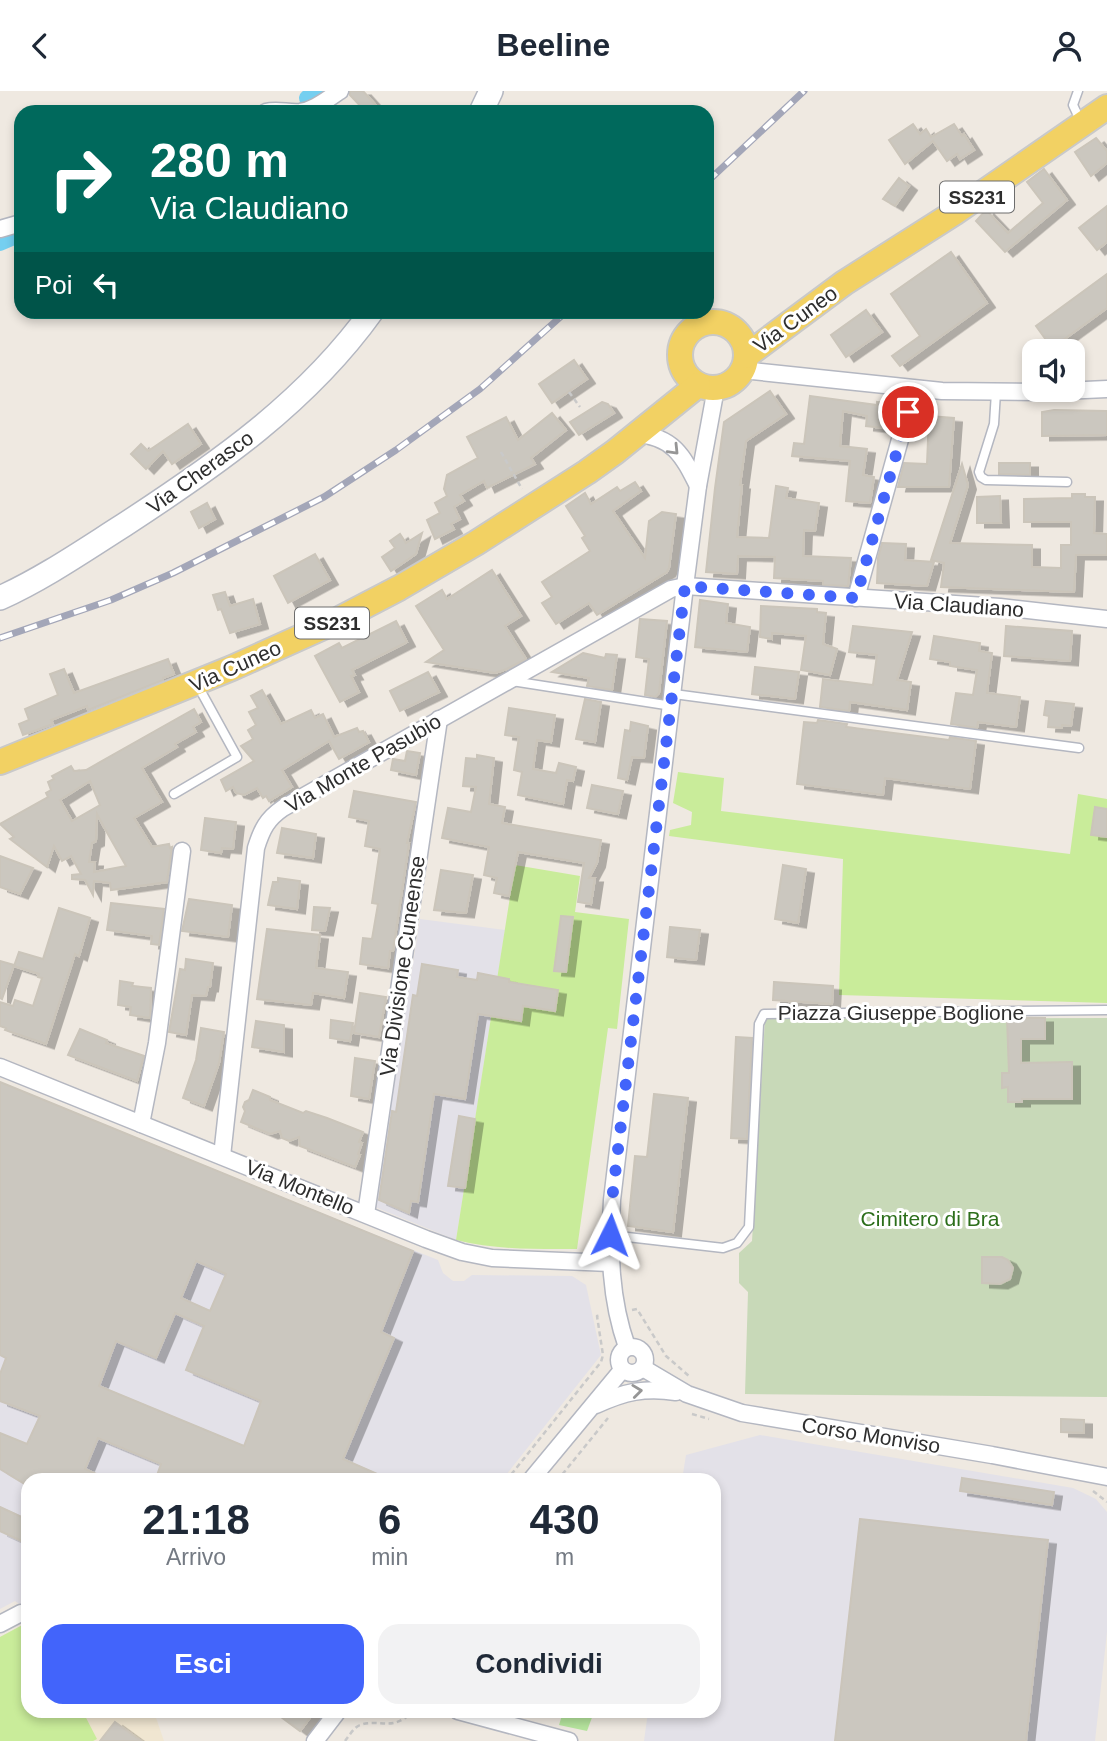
<!DOCTYPE html>
<html lang="it">
<head>
<meta charset="utf-8">
<style>
	:root { --surface:#fff; --page:#f2f2f3; --text:#1f2937; --muted:#747a83; --accent:#4264fb }
	body { margin:0; font-family:Helvetica,sans-serif; background:var(--page); color:var(--text); height:100vh; display:flex; flex-direction:column; font-size:26px; white-space:nowrap }
	* { box-sizing:border-box; margin:0 }
	p { font-size:23px; color:var(--muted) }
	.icon { flex:none; width:38px; height:38px; fill:none; stroke:currentColor; stroke-width:2; stroke-linecap:round; stroke-linejoin:round }
	.map { position:relative; flex:1; overflow:hidden }
	.drawer { position:absolute; left:21px; top:1382px; width:700px; height:245px; display:flex; flex-direction:column; background:var(--surface); border-radius:21px; box-shadow:0 4px 10px #0003 }
	.drawer>* { flex:none }
	.top-card { position:absolute; left:14px; top:14px; width:700px; height:214px; border-radius:21px; box-shadow:0 4px 10px #0003; background:#00695c; color:#fff; overflow:hidden }
	.buttons { position:absolute; left:1022px; top:248px; display:grid; gap:14px }
	.buttons a { display:grid; place-items:center; width:63px; height:63px; border-radius:14px; background:var(--surface); box-shadow:0 4px 10px #0003; font-size:35px }
	.pin { position:absolute; display:grid; place-items:center; width:60px; height:60px; color:#fff; margin:-30px; border:4px solid #fff; border-radius:50%; box-shadow:0 2px 7px #0007 }
	.me { position:absolute; width:77px; margin:-38px; rotate:3deg; stroke-linejoin:round; filter:drop-shadow(0 0 5px #0008) }
	.turn { display:flex; align-items:center; gap:24px; height:147px; padding:0 21px; font-size:32px }
	.turn .icon { width:91px; height:91px; stroke-width:2.5 }
	.turn b { display:block; font-size:49px; line-height:60px }
	.then { display:flex; align-items:center; height:66px; padding:0 21px; background:#0003; gap:14px; font-size:26px }
	.eta { display:flex; justify-content:space-evenly; align-items:center; height:119px; text-align:center }
	.eta b { font-size:42px; font-weight:700; line-height:49px }
	.action { display:flex; gap:14px; margin-top:auto; padding:14px 21px }
	.action a { flex:1; height:80px; border-radius:21px; background:var(--accent); color:#fff; font-size:28px; font-weight:700; line-height:80px; text-align:center }
	.action a+a { background:var(--page); color:var(--text) }
	header { display:flex; justify-content:space-between; align-items:center; height:91px; padding:0 21px; background:var(--surface); font-size:32px; font-weight:700 }
	.map>svg:first-child { display:block }
	.industrial { fill:#e3e1e8 }
	.education { fill:#f0e6d1 }
	.green { fill:#b6e59e }
	.cemetery { fill:#c8d9b8 }
	.pitch { fill:#c9ec9a }
	.lines { fill:none; stroke-linecap:round; stroke-linejoin:round }
	.canal { stroke:#75cff0; stroke-width:16 }
	.building { fill:#cbc7bf; stroke:#cbc5ba; stroke-width:2; fill-rule:evenodd; filter:url(#shadow) }
	.lane-casing { stroke:#b4b7c1; stroke-width:11 }
	.street-casing { stroke:#b4b7c1; stroke-width:19 }
	.secondary-casing { stroke:#b4b7c1; stroke-width:26 }
	.primary-casing { stroke:#c9c9c9; stroke-width:28 }
	.path { stroke:#c9c9c9; stroke-width:2.5; stroke-dasharray:5 3.5; stroke-linecap:butt }
	.lane { stroke:#fff; stroke-width:8 }
	.street { stroke:#fff; stroke-width:16 }
	.secondary { stroke:#fff; stroke-width:23 }
	.primary { stroke:#f2d163; stroke-width:24 }
	.rail-casing { stroke:#a3a6b8; stroke-width:7 }
	.rail { stroke:#fff; stroke-width:4.5; stroke-dasharray:13; stroke-linecap:butt }
	.oneway { stroke:#969696 }
	.route { stroke:#4264fb; stroke-width:12; stroke-dasharray:0 21.6 }
	.labels { text-anchor:middle; dominant-baseline:central; stroke-width:6; stroke-linejoin:round; paint-order:stroke }
	.shield { fill:#fff; stroke:#6d6d6d; stroke-width:2 }
	.shield-label { font-size:19px; font-weight:bold; fill:#2e2e2e }
	.street-label { font-size:21px; fill:#2e2e2e; stroke:#fff }
	.park-label { font-size:21px; fill:#2c6e1b; stroke:#fff }
</style>
</head>
<body>
<header><svg class="icon" aria-label="back" viewBox="0 0 24 24"><path d="M15 5l-7 7 7 7"/></svg>Beeline<svg class="icon" aria-label="person" viewBox="0 0 24 24"><circle cx="12" cy="8" r="4"/><path d="M4 21q1-7 8-7t8 7"/></svg></header>
<div class="map">
<svg width="1107" height="1650" viewBox="0 0 1107 1650">
	<defs>
		<filter id="shadow"><feDropShadow dx="8" dy="4.5" stdDeviation="0" flood-color="#0004"/></filter>
	</defs>
	<rect width="100%" height="100%" fill="#efe9e1"/>
	<!-- industrial -->
	<g class="industrial">
		<polygon points="420,828 505,839 456,1149 375,1116"/>
		<polygon points="0,992 438,1169 443,1182 453,1190 464,1190 472,1184 572,1185 586,1194 601,1264 502,1389 28,1390 28,1519 15,1510 0,1518"/>
		<polygon points="760,1344 1073,1397 1096,1408 1107,1421 1107,1541 1095,1650 644,1650 648,1621 714,1620 714,1390 682,1389 686,1364"/>
	</g>
	<!-- education -->
	<polygon class="education" points="28,1531 28,1620 154,1621 164,1650 0,1650 0,1546"/>
	<!-- green -->
	<polygon class="green" points="563,1621 594,1621 587,1640 559,1634"/>
	<!-- cemetery -->
	<polygon class="cemetery" points="1107,927 1107,1306 745,1303 748,1201 739,1192 739,1162 752,1150 765,928"/>
	<!-- pitch -->
	<g class="pitch">
		<polygon points="678,681 724,687 721,720 1070,763 1078,703 1107,708 1107,912 839,904 843,768 669,745 670,739 691,734 692,721 673,712"/>
		<path d="M 515,774 L 580,785 L 575,821 L 629,828 L 617,938 L 608,937 L 577,1158 C 537,1158 496,1159 456,1149 Z"/>
		<polygon points="28,1531 28,1620 83,1621 97,1648 93,1650 0,1650 0,1546"/>
	</g>
	<g class="lines">
		<!-- canal -->
		<g class="canal">
			<polyline points="307,7 316,0"/>
			<polyline points="0,152 21,143"/>
		</g>
	</g>
	<!-- building -->
	<g class="building">
		<polygon points="350,0 363,0 382,21 366,21 350,4"/>
		<polygon points="913,33 920,43 926,38 931,46 954,33 962,45 964,43 974,59 960,68 957,63 947,70 933,50 905,73 889,49"/>
		<polygon points="1096,47 1107,60 1107,72 1091,85 1075,61"/>
		<polygon points="1044,78 1067,109 1005,161 976,130 986,119 1008,142 1043,112 1027,91"/>
		<polygon points="899,87 909,95 895,115 883,108"/>
		<polygon points="1107,115 1107,151 1097,159 1079,137"/>
		<polygon points="951,161 987,212 900,275 892,265 920,245 891,203"/>
		<polygon points="1107,183 1107,217 1052,257 1036,235"/>
		<polygon points="866,219 882,241 846,266 831,244"/>
		<polygon points="574,269 587,288 552,312 539,293"/>
		<polygon points="770,300 786,323 746,350 740,394 742,394 737,446 769,447 776,395 788,397 786,407 819,412 815,440 804,439 803,465 851,467 848,495 823,494 823,490 774,487 775,466 738,465 737,483 706,481 715,397 724,331"/>
		<polygon points="810,305 877,314 877,311 897,314 892,338 866,335 867,325 843,320 840,355 867,358 863,384 874,386 870,412 846,410 850,370 792,365 794,352 804,353"/>
		<polygon points="602,311 608,313 614,322 579,344 570,331"/>
		<polygon points="1054,319 1107,320 1107,344 1042,345 1042,321"/>
		<polygon points="552,322 566,339 531,367 535,373 487,397 484,390 460,404 464,410 454,416 460,428 451,433 454,438 435,448 427,429 440,422 435,412 447,405 444,398 447,384 478,367 467,346 506,326 518,349"/>
		<polygon points="929,325 954,327 949,396 898,396 904,372 927,373"/>
		<polygon points="188,333 201,353 172,373 163,360 146,378 131,363 141,353 148,360"/>
		<polygon points="999,372 1030,372 1030,384 999,383"/>
		<polygon points="962,373 968,394 950,452 1032,454 1032,476 1061,477 1061,454 1071,454 1071,431 1024,431 1024,408 1072,407 1072,403 1085,403 1085,406 1095,406 1094,442 1107,443 1107,464 1076,464 1074,501 941,496 944,472 931,469"/>
		<polygon points="635,391 641,400 613,420 645,467 649,430 662,421 676,423 669,477 667,481 597,524 589,512 556,533 542,512 552,506 542,491 590,460 582,447 585,445 566,415 585,402 591,413 617,396 620,400"/>
		<polygon points="1000,405 1001,432 977,432 977,406"/>
		<polygon points="207,412 215,428 199,437 191,421"/>
		<polygon points="422,442 416,463 391,480 382,466 395,457 390,450 400,443 406,452"/>
		<polygon points="882,452 906,453 905,469 934,471 927,495 877,492 878,467"/>
		<polygon points="315,463 330,489 288,512 274,485"/>
		<polygon points="492,479 521,525 505,535 526,568 507,578 495,582 426,571 444,559 416,515 442,499 447,508"/>
		<polygon points="225,501 230,515 253,508 260,533 230,542 221,518 218,519 213,504"/>
		<polygon points="700,509 728,513 726,532 750,536 747,561 695,556"/>
		<polygon points="761,515 817,518 817,521 826,522 823,553 837,558 830,584 801,579 806,545 772,542 772,548 760,546"/>
		<polygon points="640,528 667,530 659,602 655,606 645,604 649,568 636,566"/>
		<polygon points="396,530 407,551 352,579 355,584 351,585 359,601 340,611 315,565 339,552 342,557"/>
		<polygon points="853,535 912,541 897,589 911,591 907,619 850,611 849,620 820,616 823,588 873,594 877,564 849,561"/>
		<polygon points="1006,535 1072,540 1070,570 1004,565"/>
		<polygon points="934,545 980,552 979,560 992,562 987,602 1020,606 1016,636 978,631 977,637 951,633 956,602 973,604 977,579 950,575 950,571 930,568"/>
		<polygon points="583,562 605,567 606,563 617,564 612,599 587,595 589,587 552,581"/>
		<polygon points="168,568 174,583 163,587 163,589 88,619 87,615 51,629 53,633 23,644 19,633 29,629 25,618 58,604 50,583 64,578 74,602"/>
		<polygon points="755,576 799,581 795,608 752,603"/>
		<polygon points="428,581 439,601 400,620 390,600"/>
		<polygon points="262,599 281,633 311,619 315,627 323,623 334,646 357,637 359,641 363,640 369,651 339,668 329,650 282,679 292,696 269,710 266,705 263,707 257,697 244,704 236,702 233,696 226,700 221,689 254,670 241,655 253,648 248,639 256,634 249,621 258,617 251,605"/>
		<polygon points="585,608 601,611 595,651 576,648"/>
		<polygon points="1046,610 1074,613 1071,635 1062,634 1062,637 1048,636 1049,625 1044,624"/>
		<polygon points="509,617 555,624 551,651 537,649 533,678 556,682 559,672 576,676 573,690 567,689 563,713 518,704 522,681 514,679 519,646 505,644"/>
		<path d="M 194,618 L 201,631 L 193,636 L 196,641 L 175,653 L 177,656 L 142,677 L 162,711 L 134,727 L 152,756 L 169,753 L 170,757 L 172,756 L 167,791 L 111,799 L 110,792 L 94,790 L 93,804 L 85,789 L 72,788 L 72,784 L 81,783 L 71,765 L 62,770 L 54,755 L 47,776 L 10,748 L 14,746 L 0,733 L 48,706 L 46,702 L 51,699 L 48,691 L 54,688 L 52,685 L 71,675 L 74,680 L 86,679 ZM 90,690 L 100,714 L 72,730 L 60,709 ZM 97,723 L 105,738 L 126,775 L 94,781 L 95,771 L 89,771 L 92,752 L 96,750 Z"/>
		<polygon points="818,629 847,633 846,636 949,649 950,646 976,650 970,698 885,687 883,704 797,693 804,631 817,632"/>
		<polygon points="631,631 648,635 644,667 632,666 627,689 618,687 625,639 630,640"/>
		<polygon points="407,660 420,662 416,684 391,679 393,668 405,670"/>
		<polygon points="477,664 494,667 489,713 505,716 502,732 601,749 597,772 589,787 595,787 591,813 578,811 584,772 518,761 509,805 494,802 497,787 484,784 489,756 442,747 448,717 471,721 476,696 463,695 466,667 477,668"/>
		<polygon points="592,694 623,700 618,723 587,717"/>
		<polygon points="354,700 416,711 407,752 409,752 393,860 390,860 388,877 360,873 363,847 372,848 378,813 372,812 380,758 365,755 369,730 349,726"/>
		<polygon points="1095,716 1107,718 1107,746 1091,744"/>
		<polygon points="205,727 236,731 233,758 222,757 221,762 201,759"/>
		<polygon points="282,737 316,743 313,767 277,762"/>
		<polygon points="0,765 33,777 20,803 0,796"/>
		<polygon points="783,774 806,778 798,832 775,828"/>
		<polygon points="441,779 473,784 466,822 434,819"/>
		<polygon points="278,787 300,790 297,818 268,814 273,791 278,791"/>
		<polygon points="189,808 232,814 228,846 182,840"/>
		<polygon points="111,812 164,818 159,854 151,853 152,845 107,839"/>
		<polygon points="314,816 330,817 325,840 312,839"/>
		<polygon points="59,817 90,827 79,865 75,863 46,953 5,939 6,937 0,935 0,911 13,915 15,909 33,915 42,887 38,886 39,883 14,875 19,861 43,868"/>
		<polygon points="561,825 573,826 566,881 554,880"/>
		<polygon points="670,836 700,839 696,869 667,866"/>
		<polygon points="267,838 320,844 316,877 348,881 344,907 313,902 311,914 257,908"/>
		<polygon points="186,868 213,872 210,896 208,896 206,905 192,904 186,944 169,941 180,878 185,879"/>
		<polygon points="0,870 14,874 2,908 0,907"/>
		<polygon points="422,873 458,879 457,886 477,889 478,882 509,888 509,891 558,899 555,920 523,915 521,930 478,923 465,1008 434,1003 418,1111 411,1110 409,1122 379,1109 392,1020 396,1021 413,904 417,905"/>
		<polygon points="120,890 133,892 132,895 151,897 150,927 130,924 131,916 118,914"/>
		<polygon points="774,891 833,895 832,913 773,909"/>
		<polygon points="360,902 386,906 379,946 354,942"/>
		<polygon points="1007,927 1045,927 1045,948 1021,948 1021,972 1072,971 1072,1008 1022,1008 1022,1011 1008,1011 1008,996 1002,997 1002,982 1009,982"/>
		<polygon points="331,929 353,932 350,950 330,947"/>
		<polygon points="256,930 284,934 284,961 252,956"/>
		<polygon points="201,937 224,941 219,972 204,1015 183,1007 196,969"/>
		<polygon points="80,938 107,949 106,952 144,965 137,990 68,964"/>
		<polygon points="736,946 752,947 747,1048 731,1047"/>
		<polygon points="355,967 375,970 369,1008 351,1005"/>
		<path d="M 0,991 L 413,1160 L 381,1241 L 394,1247 L 343,1368 L 393,1390 L 155,1390 L 161,1373 L 98,1347 L 85,1378 L 112,1390 L 28,1390 L 28,1395 L 0,1378 L 0,1342 L 27,1353 L 40,1325 L 0,1310 L 0,1283 L 6,1267 L 0,1264 ZM 196,1170 L 226,1183 L 210,1220 L 181,1207 ZM 175,1222 L 204,1235 L 186,1279 L 261,1310 L 244,1355 L 99,1295 L 116,1250 L 156,1267 Z"/>
		<polygon points="253,999 270,1006 270,1009 303,1022 306,1020 327,1027 363,1041 359,1051 362,1052 358,1063 360,1064 355,1076 300,1055 299,1046 289,1050 282,1047 280,1040 270,1043 241,1031 245,1020 243,1016 245,1011 249,1009"/>
		<polygon points="654,1003 688,1007 673,1141 628,1135 635,1065 647,1066"/>
		<polygon points="459,1025 475,1028 465,1097 448,1095"/>
		<polygon points="982,1166 1002,1166 1008,1169 1013,1177 1010,1188 1000,1193 982,1192"/>
		<polygon points="1061,1328 1084,1329 1084,1342 1061,1341"/>
		<polygon points="962,1387 1054,1401 1052,1414 960,1400"/>
		<polygon points="0,1416 28,1429 28,1453 0,1440"/>
		<polygon points="860,1428 1048,1449 1026,1650 835,1650"/>
		<polygon points="273,1620 315,1620 300,1640"/>
		<polygon points="115,1631 141,1650 100,1650"/>
	</g>
	<g class="lines">
		<!-- lane casing -->
		<g class="lane-casing">
			<g id="lane">
				<polyline points="1078,0 1073,14 1080,29"/>
				<polyline points="996,301 994,333 979,381 981,386 986,389 1067,391"/>
				<polyline points="512,590 672,615"/>
				<polyline points="674,603 1079,657"/>
				<polyline points="174,703 237,666 198,595"/>
				<polyline points="610,1144 723,1157 737,1152 749,1136 759,933 764,923 1107,919"/>
			</g>
		</g>
		<!-- street casing -->
		<g class="street-casing">
			<g id="street">
				<path d="M 266,21 C 277,18 288,22 300,21 C 315,19 327,8 340,0"/>
				<polyline points="0,138 21,132"/>
				<polyline points="742,279 942,300 1041,301 1107,298"/>
				<path d="M 636,343 C 673,345 683,365 698,395"/>
				<polyline points="856,507 914,298"/>
				<polyline points="0,976 426,1148 462,1161 492,1167 610,1172"/>
				<polyline points="141,1033 157,952 182,760"/>
				<path d="M 222,1065 L 256,757 C 262,738 267,728 283,717 L 671,498 L 685,495 L 1000,516 L 1107,528"/>
				<polyline points="366,1123 439,628"/>
				<circle cx="632" cy="1269" r="13"/>
				<path d="M 627,1256 C 610,1208 609,1160 612,1109 L 685,495 L 698,395 L 716,297"/>
				<polyline points="643,1277 687,1303 742,1322 992,1364 1107,1386"/>
				<path d="M 596,1314 C 624,1301 645,1296 676,1301"/>
				<polyline points="530,1390 622,1279"/>
				<polyline points="0,1533 21,1522"/>
				<polyline points="458,1620 569,1650"/>
				<polyline points="315,1650 338,1620"/>
			</g>
		</g>
		<!-- secondary casing -->
		<g class="secondary-casing">
			<g id="secondary">
				<polyline points="481,21 491,0"/>
				<path d="M 0,507 C 44,487 83,460 124,434 C 216,374 307,311 372,220"/>
			</g>
		</g>
		<!-- primary casing -->
		<g class="primary-casing">
			<g id="primary">
				<circle cx="713" cy="264" r="33"/>
				<polyline points="746,265 844,192 954,122 1107,16"/>
				<polyline points="0,671 232,577 330,533 399,497 476,452 587,381 615,361 698,294"/>
			</g>
		</g>
		<!-- path -->
		<g class="path">
			<polyline points="569,301 580,316"/>
			<polyline points="501,361 522,398"/>
			<polyline points="632,1219 637,1218 666,1265 689,1285"/>
			<polyline points="692,1323 709,1328"/>
			<polyline points="506,1390 601,1271 603,1264 597,1225 601,1224"/>
			<polyline points="557,1390 608,1327"/>
			<polyline points="1093,1400 1107,1411"/>
			<path d="M 345,1650 C 349,1645 354,1636 360,1634 C 380,1627 392,1642 413,1620"/>
		</g>
		<!-- lane -->
		<use href="#lane" class="lane"/>
		<!-- street -->
		<use href="#street" class="street"/>
		<!-- secondary -->
		<use href="#secondary" class="secondary"/>
		<!-- primary -->
		<use href="#primary" class="primary"/>
		<!-- rail casing -->
		<g class="rail-casing">
			<g id="rail">
				<polyline points="707,91 804,0"/>
				<polyline points="0,547 111,509 173,482 324,406 396,359 480,298 567,220"/>
			</g>
		</g>
		<!-- rail -->
		<use href="#rail" class="rail"/>
	</g>
	<!-- one-way arrows -->
	<defs><path id="oneway-chevron" d="M-2-3.5L2.5 0L-2 3.5" fill="none" stroke-width="1.6" stroke-linecap="round" stroke-linejoin="round" transform="scale(1.75)"/></defs>
	<g class="oneway">
		<use href="#oneway-chevron" transform="translate(674 359) rotate(46)"/>
		<use href="#oneway-chevron" transform="translate(637 1300) rotate(-7)"/>
	</g>
	<g class="lines">
		<!-- route -->
		<polyline class="route" points="610,1144 612,1109 685,495 856,507 908,321"/>
	</g>
	<g class="labels">
		<!-- shield labels -->
		<g class="shield">
			<rect x="940" y="90.5" width="74" height="31" rx="5"/>
			<rect x="295" y="516.5" width="74" height="31" rx="5"/>
		</g>
		<g class="shield-label">
			<text x="977" y="106">SS231</text>
			<text x="332" y="532">SS231</text>
		</g>
		<!-- street labels -->
		<g class="street-label">
			<text transform="translate(795 228) rotate(-36)">Via Cuneo</text>
			<text transform="translate(200 381) rotate(-36)">Via Cherasco</text>
			<text transform="translate(959 514) rotate(4)">Via Claudiano</text>
			<text transform="translate(235 575) rotate(-24)">Via Cuneo</text>
			<text transform="translate(363 672) rotate(-30)">Via Monte Pasubio</text>
			<text transform="translate(402 875) rotate(-82)">Via Divisione Cuneense</text>
			<text x="901" y="921">Piazza Giuseppe Boglione</text>
			<text transform="translate(300 1096) rotate(22)">Via Montello</text>
			<text transform="translate(871 1344) rotate(9)">Corso Monviso</text>
		</g>
		<!-- park labels -->
		<g class="park-label">
			<text x="930" y="1127">Cimitero di Bra</text>
		</g>
	</g>
</svg>
<div class="buttons">
<a><svg class="icon" aria-label="sound" viewBox="0 0 24 24"><path d="M4 9h4l5-4v14l-5-4H4zM17 9q2 3 0 6"/></svg></a>
</div>
<div class="pin" style="left:908px;top:321px;background:#d93025"><svg class="icon" aria-label="arrive" viewBox="0 0 24 24"><path d="M6 21V4h12l-3 4 3 4H6"/></svg></div>
<svg class="me" style="left:610px;top:1144px" viewBox="-20 -20 40 40"><path d="M0-17L14 15 0 8-14 15z" fill="#4264fb" stroke="#fff" stroke-width="4"/></svg>
<div class="top-card">
<div class="turn"><svg class="icon" aria-label="right" viewBox="0 0 24 24"><path d="M7 20v-9h11M14 6l5 5-5 5"/></svg><div><b>280 m</b>Via Claudiano</div></div>
<div class="then">Poi<svg class="icon" aria-label="left" viewBox="0 0 24 24"><path d="M17 20v-9H6M10 6l-5 5 5 5"/></svg></div>
</div>
<section class="drawer">
<div class="eta">
<div><b>21:18</b><p>Arrivo</p></div>
<div><b>6</b><p>min</p></div>
<div><b>430</b><p>m</p></div>
</div>
<div class="action"><a>Esci</a><a>Condividi</a></div>
</section>
</div>
</body>
</html>
